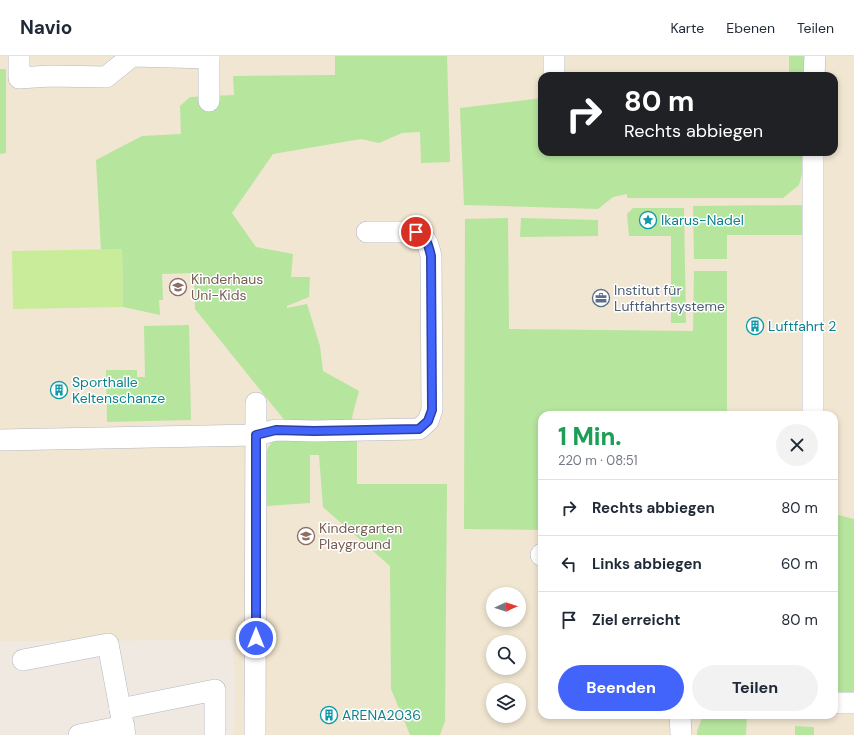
<!DOCTYPE html>
<html lang="de">
<head>
<meta charset="utf-8">
<style>
	:root { --surface:#fff; --page:#f2f2f3; --text:#1f2937; --muted:#747a83; --line:#e0e1e3; --accent:#4264fb }
	body { margin:0; font-family:"DM Sans",sans-serif; background:var(--page); color:var(--text); height:100vh; display:flex; flex-direction:column; font-size:15px; white-space:nowrap }
	* { box-sizing:border-box; margin:0 }
	p { font-size:13px; color:var(--muted) }
	.icon { flex:none; width:22px; height:22px; fill:none; stroke:currentColor; stroke-width:2; stroke-linecap:round; stroke-linejoin:round }
	.map { position:relative; flex:1; overflow:hidden }
	.drawer { position:absolute; left:538px; top:355px; width:300px; height:308px; display:flex; flex-direction:column; background:var(--surface); border-radius:12px; box-shadow:0 2px 6px #0003 }
	.drawer>* { flex:none }
	.banner { position:absolute; left:538px; top:16px; width:300px; height:84px; border-radius:12px; box-shadow:0 2px 6px #0003; background:#202124; color:#fff; overflow:hidden }
	.needle { width:26px; rotate:86deg }
	.buttons { position:absolute; left:486px; top:531px; display:grid; gap:8px }
	.buttons a { display:grid; place-items:center; width:40px; height:40px; border-radius:50%; background:var(--surface); box-shadow:0 2px 6px #0003; font-size:20px }
	.pin { position:absolute; display:grid; place-items:center; width:34px; height:34px; color:#fff; margin:-17px; border:2px solid #fff; border-radius:50%; box-shadow:0 1px 4px #0007 }
	.me { position:absolute; width:44px; margin:-22px; rotate:0deg; stroke-linejoin:round; filter:drop-shadow(0 0 3px #0008) }
	.turn { display:flex; align-items:center; gap:14px; height:84px; padding:0 20px; font-size:18px }
	.turn .icon { width:52px; height:52px; stroke-width:2.5 }
	.turn b { display:block; font-size:28px; line-height:34px }
	.round { display:grid; place-items:center; flex:none; width:42px; height:42px; border-radius:21px; background:var(--page) }
	.head { display:flex; align-items:center; justify-content:space-between; height:68px; padding:0 20px }
	h1 { font-size:24px; font-weight:800; line-height:30px; color:#1e9e55 }
	.action { display:flex; gap:8px; margin-top:auto; padding:8px 20px }
	.action a { flex:1; height:46px; border-radius:24px; background:var(--accent); color:#fff; font-size:16px; font-weight:800; line-height:46px; text-align:center }
	.action a+a { background:var(--page); color:var(--text) }
	ul { padding:0; list-style:none }
	li { display:flex; align-items:center; gap:12px; height:56px; padding:0 20px; border-top:1px solid var(--line) }
	li div { flex:1 }
	li b { display:block; font-size:15px }
	li em { font-style:normal }
	header { display:flex; align-items:center; gap:24px; box-sizing:border-box; height:56px; padding:0 20px; background:var(--surface); border-bottom:1px solid var(--line) }
	header strong { font-size:19px }
	nav { display:flex; gap:22px; margin-inline-start:auto; font-size:14px }
	.map>svg:first-child { display:block }
	.education { fill:#f0e6d1; fill-rule:evenodd }
	.green { fill:#b6e59e }
	.pitch { fill:#c9ec9a }
	.lines { fill:none; stroke-linecap:round; stroke-linejoin:round }
	.minor-casing { stroke:#b4b7c1; stroke-width:22 }
	.minor { stroke:#fff; stroke-width:21 }
	.route-casing { stroke:#2b41a3; stroke-width:10 }
	.route { stroke:#4264fb; stroke-width:7 }
	.labels { text-anchor:middle; dominant-baseline:central; stroke-width:3; stroke-linejoin:round; paint-order:stroke }
	.culture-label { font-size:14px; fill:#0d838f; stroke:#fff; text-anchor:start }
	.education-label { font-size:14px; fill:#785e54; stroke:#fff; text-anchor:start }
	.service-label { font-size:14px; fill:#4e5e75; stroke:#fff; text-anchor:start }
</style>
</head>
<body>
<header>
<strong>Navio</strong>
<nav><a>Karte</a><a>Ebenen</a><a>Teilen</a></nav>
</header>
<div class="map">
<svg width="854" height="679" viewBox="0 0 854 679">
	<rect width="100%" height="100%" fill="#efe9e1"/>
	<!-- education -->
	<path class="education" d="M 0,0 L 854,0 L 854,679 L 234,679 L 235,638 L 233,584 L 0,585 ZM 542,20 L 834,20 L 834,96 L 542,96 ZM 542,359 L 834,359 L 834,659 L 542,659 ZM 493,538 L 519,538 L 519,564 L 493,564 ZM 493,586 L 519,586 L 519,612 L 493,612 ZM 493,634 L 519,634 L 519,660 L 493,660 Z"/>
	<!-- green -->
	<g class="green">
		<polygon points="335,0 447,0 450,106 421,107 420,76 402,77 379,87 361,83 273,98 232,157 256,191 293,198 291,221 310,221 309,241 287,250 287,252 307,248 320,290 323,315 359,335 352,361 357,381 357,428 447,428 445,665 440,679 410,679 391,633 390,510 323,451 319,399 310,399 310,447 267,450 265,399 269,390 272,386 290,371 195,253 194,217 162,218 163,244 159,244 160,259 123,251 122,193 101,194 96,104 142,80 181,78 180,50 190,41 234,39 233,20 335,19"/>
		<polygon points="789,0 806,0 805,20 789,20"/>
		<polygon points="0,13 6,13 6,97 0,98"/>
		<polygon points="542,42 542,96 804,96 804,110 799,129 783,142 627,142 627,138 613,141 598,153 464,149 460,52"/>
		<polygon points="806,149 807,179 727,179 727,203 694,203 693,150"/>
		<polygon points="633,152 684,152 686,267 671,267 671,180 629,180 627,158"/>
		<polygon points="508,162 509,273 693,275 694,215 727,215 727,359 542,359 542,474 464,473 465,163"/>
		<polygon points="521,162 598,164 598,180 520,181"/>
		<polygon points="189,269 191,364 107,366 106,314 137,314 137,321 145,321 144,270"/>
		<polygon points="834,458 854,463 854,638 834,638"/>
		<polygon points="714,659 747,659 746,679 697,679 697,675 702,662"/>
		<polygon points="795,670 814,671 814,679 795,679"/>
	</g>
	<!-- pitch -->
	<polygon class="pitch" points="122,193 123,251 13,253 12,195"/>
	<g class="lines">
		<!-- minor casing -->
		<g class="minor-casing">
			<g id="minor">
				<polyline points="19,0 19,22 50,20 106,21 132,0 209,2 209,0"/>
				<polyline points="209,2 209,45"/>
				<polyline points="554,20 554,0"/>
				<polyline points="814,20 815,0"/>
				<polyline points="813,359 813,96"/>
				<path d="M 0,384 L 256,379 L 276,374 L 314,375 L 419,373 L 428,365 L 432,354 L 431,200 C 428,187 427,183 416,176 L 367,176"/>
				<polyline points="541,499 542,498"/>
				<polyline points="23,604 108,588 125,679"/>
				<polyline points="834,647 854,647"/>
				<polyline points="120,653 215,634 215,679"/>
				<polyline points="680,659 681,679"/>
				<polyline points="79,679 124,670"/>
				<polyline points="255,679 256,347"/>
			</g>
		</g>
		<!-- minor -->
		<use href="#minor" class="minor"/>
	</g>
	<g class="lines">
		<!-- route casing -->
		<g class="route-casing">
			<path id="route" d="M 256,582 L 256,379 L 276,374 L 314,375 L 419,373 L 428,365 L 432,354 L 431,200 C 428,187 427,183 416,176"/>
		</g>
		<!-- route -->
		<use href="#route" class="route"/>
	</g>
	<!-- icons -->
	<defs>
		<g id="sight-ring" transform="scale(0.9)"><circle r="9.5" fill="#fff" stroke="#0f9aa8" stroke-width="1.5"/><path d="M0-6L1.8-2.2L6-1.7L2.9 1.2L3.7 5.4L0 3.3L-3.7 5.4L-2.9 1.2L-6-1.7L-1.8-2.2Z" fill="#0f9aa8"/></g>
		<g id="school-ring" transform="scale(0.9)"><circle r="9.5" fill="#fff" stroke="#8d6e63" stroke-width="1.5"/><path d="M0-5L7-2L0 1L-7-2ZM-4 1L0 2.5L4 1V4Q0 6-4 4Z" fill="#8d6e63"/></g>
		<g id="office-ring" transform="scale(0.9)"><circle r="9.5" fill="#fff" stroke="#5c6f8a" stroke-width="1.5"/><path d="M-6-3h4V-5.5h4V-3h4V5H-6ZM-1-4.5V-3h2v-1.5ZM-6 0V1H6V0Z" fill="#5c6f8a"/></g>
		<g id="building-ring" transform="scale(0.9)"><circle r="9.5" fill="#fff" stroke="#0f9aa8" stroke-width="1.5"/><path d="M-4-6H4V6H1V3H-1V6H-4ZM-2.5-4.3h1.7v1.8h-1.7ZM.8-4.3h1.7v1.8H.8ZM-2.5-1h1.7V.8h-1.7ZM.8-1h1.7V.8H.8Z" fill="#0f9aa8"/></g>
	</defs>
	<g fill-rule="evenodd">
		<use href="#sight-ring" x="648" y="164"/>
		<use href="#school-ring" x="178" y="231"/>
		<use href="#office-ring" x="601" y="242"/>
		<use href="#building-ring" x="755" y="270"/>
		<use href="#building-ring" x="59" y="334"/>
		<use href="#school-ring" x="306" y="480"/>
		<use href="#building-ring" x="329" y="659"/>
	</g>
	<g class="labels">
		<!-- culture labels -->
		<g class="culture-label">
			<text x="661" y="164">Ikarus-Nadel</text>
			<text x="768" y="270">Luftfahrt 2</text>
			<text x="72" y="326">Sporthalle<tspan x="72" dy="16">Keltenschanze</tspan></text>
			<text x="342" y="659">ARENA2036</text>
		</g>
		<!-- education labels -->
		<g class="education-label">
			<text x="191" y="223">Kinderhaus<tspan x="191" dy="16">Uni-Kids</tspan></text>
			<text x="319" y="472">Kindergarten<tspan x="319" dy="16">Playground</tspan></text>
		</g>
		<!-- service labels -->
		<g class="service-label">
			<text x="614" y="234">Institut für<tspan x="614" dy="16">Luftfahrtsysteme</tspan></text>
		</g>
	</g>
</svg>
<div class="buttons">
<a><svg class="needle" viewBox="-14 -14 28 28"><path d="M0-13l5 13h-10z" fill="#e53935"/><path d="M0 13l5-13h-10z" fill="#747a83"/></svg></a>
<a><svg class="icon" aria-label="search" viewBox="0 0 24 24"><circle cx="10" cy="10" r="6"/><path d="M15 15l6 6"/></svg></a>
<a><svg class="icon" aria-label="layers" viewBox="0 0 24 24"><path d="M12 4l9 5-9 5-9-5zM3 14l9 5 9-5"/></svg></a>
</div>
<div class="pin" style="left:416px;top:176px;background:#d93025"><svg class="icon" aria-label="arrive" viewBox="0 0 24 24"><path d="M6 21V4h12l-3 4 3 4H6"/></svg></div>
<svg class="me" style="left:256px;top:582px" viewBox="-20 -20 40 40"><circle r="17" fill="#4264fb" stroke="#fff" stroke-width="3"/><path d="M0-11L8 9 0 5-8 9z" fill="#fff"/></svg>
<div class="banner">
<div class="turn"><svg class="icon" aria-label="right" viewBox="0 0 24 24"><path d="M7 20v-9h11M14 6l5 5-5 5"/></svg><div><b>80 m</b>Rechts abbiegen</div></div>
</div>
<section class="drawer">
<div class="head"><div><h1>1 Min.</h1><p>220 m · 08:51</p></div><a class="round"><svg class="icon" aria-label="close" viewBox="0 0 24 24"><path d="M6 6l12 12M18 6L6 18"/></svg></a></div>
<ul>
<li><svg class="icon" aria-label="right" viewBox="0 0 24 24"><path d="M7 20v-9h11M14 6l5 5-5 5"/></svg><div><b>Rechts abbiegen</b></div><em>80 m</em></li>
<li><svg class="icon" aria-label="left" viewBox="0 0 24 24"><path d="M17 20v-9H6M10 6l-5 5 5 5"/></svg><div><b>Links abbiegen</b></div><em>60 m</em></li>
<li><svg class="icon" aria-label="arrive" viewBox="0 0 24 24"><path d="M6 21V4h12l-3 4 3 4H6"/></svg><div><b>Ziel erreicht</b></div><em>80 m</em></li>
</ul>
<div class="action"><a>Beenden</a><a>Teilen</a></div>
</section>
</div>
</body>
</html>
